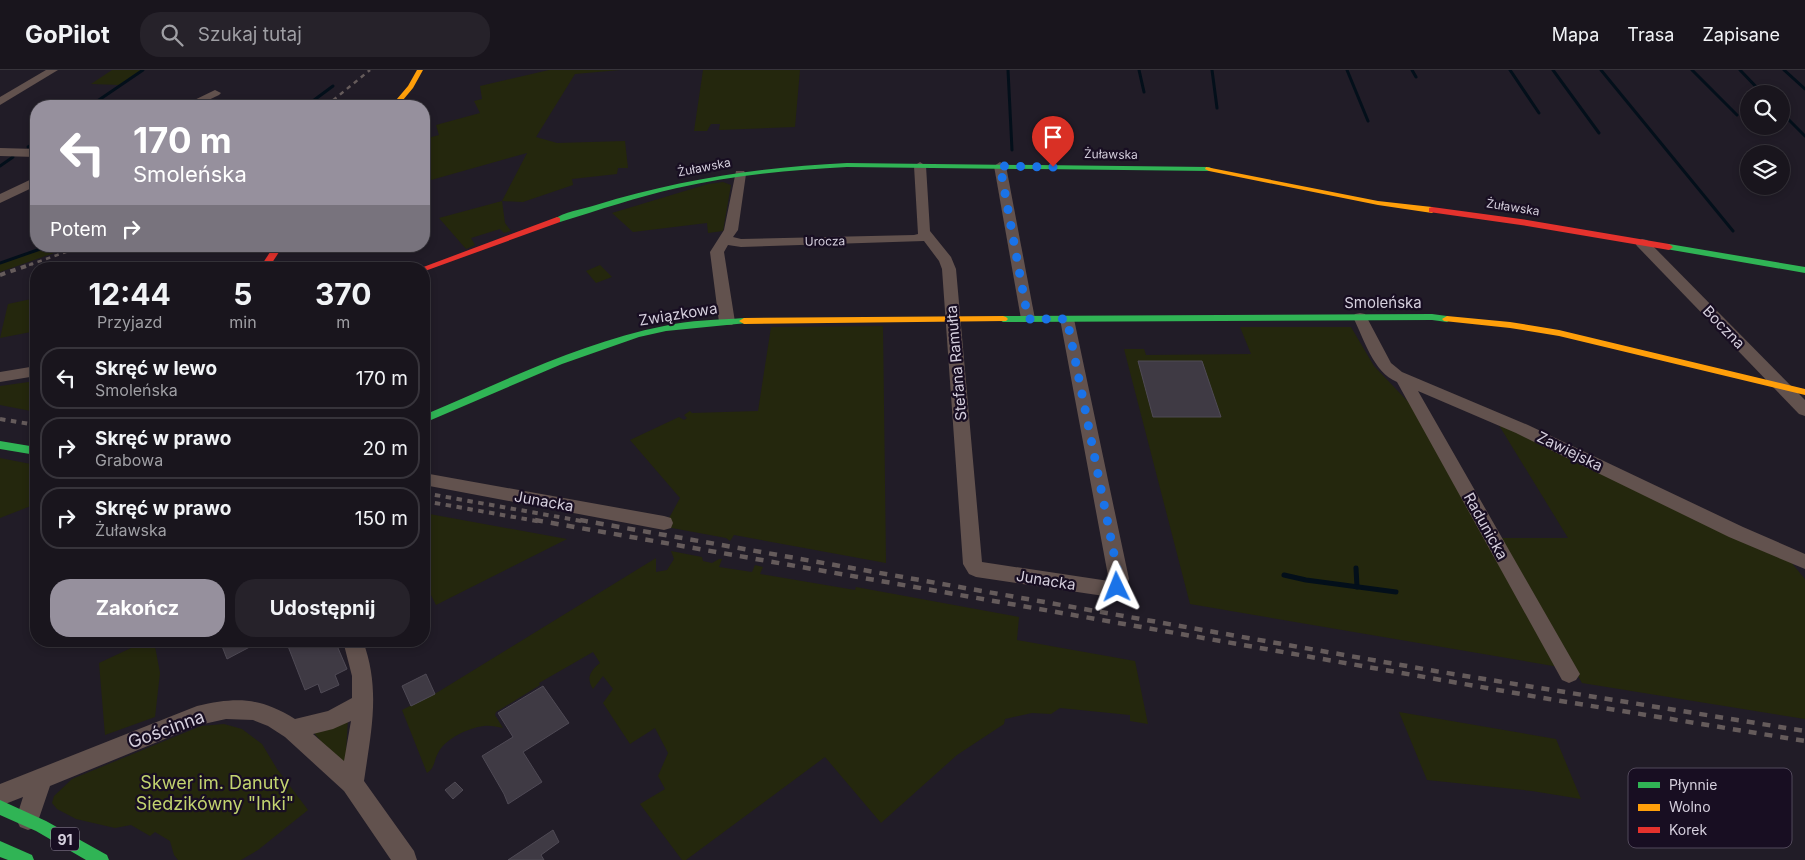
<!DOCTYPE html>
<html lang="pl">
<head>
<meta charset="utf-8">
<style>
	:root { --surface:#19151d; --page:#26222a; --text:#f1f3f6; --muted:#9f9fa4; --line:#37343b; --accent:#96909d }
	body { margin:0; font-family:Inter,sans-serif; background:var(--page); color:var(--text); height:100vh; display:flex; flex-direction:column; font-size:19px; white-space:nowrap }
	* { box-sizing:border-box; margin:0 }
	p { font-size:16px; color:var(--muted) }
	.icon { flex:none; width:28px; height:28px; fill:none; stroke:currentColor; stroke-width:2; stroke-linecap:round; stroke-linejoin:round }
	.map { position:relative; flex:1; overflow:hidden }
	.side { position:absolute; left:30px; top:192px; width:400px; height:385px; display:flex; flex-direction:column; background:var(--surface); border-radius:20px; box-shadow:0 2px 8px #0003,0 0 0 1px var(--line) }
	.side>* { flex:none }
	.guide { position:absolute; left:30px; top:30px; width:400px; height:152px; border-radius:20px; box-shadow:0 2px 8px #0003,0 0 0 1px var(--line); background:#96909d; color:#fff; overflow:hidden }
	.tools { position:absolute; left:1740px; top:15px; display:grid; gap:10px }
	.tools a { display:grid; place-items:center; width:50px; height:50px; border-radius:50%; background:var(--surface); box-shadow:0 2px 8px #0003,0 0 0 1px var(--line); font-size:25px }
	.pin { position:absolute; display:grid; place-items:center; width:42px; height:42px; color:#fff; margin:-51px -21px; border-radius:50% 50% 50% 0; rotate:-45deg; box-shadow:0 0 5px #0007 }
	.pin .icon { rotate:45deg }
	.me { position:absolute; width:55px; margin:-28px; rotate:358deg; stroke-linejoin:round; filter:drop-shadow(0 0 4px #0008) }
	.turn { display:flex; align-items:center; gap:18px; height:105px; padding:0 20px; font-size:22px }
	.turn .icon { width:65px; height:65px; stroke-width:2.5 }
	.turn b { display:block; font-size:35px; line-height:42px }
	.then { display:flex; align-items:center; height:48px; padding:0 20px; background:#0003; gap:10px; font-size:19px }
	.eta { display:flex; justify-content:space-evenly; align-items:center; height:85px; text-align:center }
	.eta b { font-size:30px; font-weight:700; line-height:35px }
	.cta { display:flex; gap:10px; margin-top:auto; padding:10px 20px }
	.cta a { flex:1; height:58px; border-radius:20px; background:var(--accent); color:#fff; font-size:20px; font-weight:700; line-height:58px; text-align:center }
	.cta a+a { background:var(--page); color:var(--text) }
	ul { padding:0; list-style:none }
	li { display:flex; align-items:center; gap:15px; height:62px; margin:0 10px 8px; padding:0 10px; border:2px solid var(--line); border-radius:20px }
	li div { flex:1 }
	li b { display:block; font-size:19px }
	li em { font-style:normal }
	header { display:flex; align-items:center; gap:30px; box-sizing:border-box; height:70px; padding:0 25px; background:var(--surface); border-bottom:1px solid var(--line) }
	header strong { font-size:24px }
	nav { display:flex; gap:28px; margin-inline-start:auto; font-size:18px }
	.search { width:350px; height:45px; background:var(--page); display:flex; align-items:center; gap:12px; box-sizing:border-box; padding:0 18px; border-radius:20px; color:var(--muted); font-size:19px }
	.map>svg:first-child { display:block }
	.green { fill:#24270d }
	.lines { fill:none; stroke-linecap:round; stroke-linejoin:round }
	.stream-far1 { stroke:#030f1a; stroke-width:3 }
	.stream { stroke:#030f1a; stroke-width:5 }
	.building { fill:#3f3a44; stroke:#4f4a55 }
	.street { fill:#62524e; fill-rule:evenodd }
	.fast { fill:#30b455; fill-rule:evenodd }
	.slow { fill:#ff9f0a; fill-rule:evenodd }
	.jam { fill:#e5322d; fill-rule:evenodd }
	.rail-far2 { stroke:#655b5b; stroke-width:2.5; stroke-dasharray:4.5 4.5; stroke-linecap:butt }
	.rail-far1 { stroke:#655b5b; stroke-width:4; stroke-dasharray:5.5 5.5; stroke-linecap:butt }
	.rail { stroke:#655b5b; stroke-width:4.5; stroke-dasharray:8 8; stroke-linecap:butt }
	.route { stroke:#1a73e8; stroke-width:9; stroke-dasharray:0 16.2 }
	.labels { text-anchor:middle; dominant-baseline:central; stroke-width:4.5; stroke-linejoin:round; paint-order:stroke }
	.far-street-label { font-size:12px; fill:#d5cfdd; stroke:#180e22 }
	.shield { fill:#180e22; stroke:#9c95a5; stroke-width:1 }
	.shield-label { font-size:14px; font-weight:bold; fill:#d5cfdd }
	.street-label { font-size:15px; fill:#d5cfdd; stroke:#180e22 }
	.near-street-label { font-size:18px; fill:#d5cfdd; stroke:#180e22 }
	.near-park-label { font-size:18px; fill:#c2d36f; stroke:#180e22 }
	.key { fill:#180e22; stroke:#51485a; stroke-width:1 }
	.key-label { font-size:14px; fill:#d5cfdd }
</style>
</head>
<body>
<header>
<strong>GoPilot</strong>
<div class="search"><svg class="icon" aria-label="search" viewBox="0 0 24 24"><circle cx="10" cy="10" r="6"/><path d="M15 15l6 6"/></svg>Szukaj tutaj</div>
<nav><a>Mapa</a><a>Trasa</a><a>Zapisane</a></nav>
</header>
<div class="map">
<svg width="1805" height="790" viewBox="0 0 1805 790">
	<rect width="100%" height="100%" fill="#211c27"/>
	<!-- green -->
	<g class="green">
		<polygon points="112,0 144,0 121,15 91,14"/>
		<polygon points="549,0 620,0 575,4 536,67 557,73 625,71 628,98 618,98 617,104 572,109 573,115 523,132 502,131 505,153 511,161 504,163 500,159 471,168 475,175 466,179 439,148 502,131 527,83 424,112 424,69 439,65 436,55 480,43 474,31 482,29 480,16"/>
		<polygon points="703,0 800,0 795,57 719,60 720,54 711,54 707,61 694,61"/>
		<polygon points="723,112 731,115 723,161 708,163 707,153 633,162 612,143 708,114"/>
		<polygon points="48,176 74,176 0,202 0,194"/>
		<polygon points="600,195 612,207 596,213 586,201"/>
		<polygon points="36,228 36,261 0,268 8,234"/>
		<polygon points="883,256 886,493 734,465 730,471 726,468 661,456 668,450 680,428 630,370 679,347 684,350 687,348 684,345 690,341 692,343 758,341 771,257"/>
		<polygon points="1240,257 1351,257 1374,296 1416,340 1559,597 1190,534 1124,279 1144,279 1146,285 1251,284"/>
		<polygon points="36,311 36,342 0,335 0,316"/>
		<polygon points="1497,352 1790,491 1805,509 1805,649 1582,613 1499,468 1568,468"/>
		<polygon points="0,388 36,395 36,434 0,448"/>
		<polygon points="424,443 567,469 436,535 424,511"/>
		<path d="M 671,481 L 702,487 L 703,491 L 712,493 L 719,489 L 722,489 L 719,497 L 752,502 L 755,495 L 763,497 L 760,504 L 855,520 L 856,517 L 1019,547 L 1017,570 L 1135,591 L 1148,654 L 1130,651 L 1130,645 L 1060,638 L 1051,644 L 1032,643 L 1005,649 L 1004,654 L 957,685 L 881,753 L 825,687 L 686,790 L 682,790 L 640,734 L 665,719 L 658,706 L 668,683 L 655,658 L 630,674 L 603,633 L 613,619 L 603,606 L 593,619 C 586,608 590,601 600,593 L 593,582 L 539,613 L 540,615 L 496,642 L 495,645 L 503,658 C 497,657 490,655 484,656 C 468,658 446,668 438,683 C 434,690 435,698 427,703 L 402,640 L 438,622 L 656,488 L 656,502 L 667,500 L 674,489 Z"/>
		<polygon points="146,571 154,571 160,603 155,647 105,665 99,593"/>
		<polygon points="1399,642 1556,669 1581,729 1532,721 1427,710"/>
		<polygon points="348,649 345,699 344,699 314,663"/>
		<polygon points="224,654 242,659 262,674 277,699 308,740 258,780 241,790 178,790 174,785 170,771 155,762 150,766 131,755 115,758 76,749 57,739 52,733 54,726 72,709 201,656"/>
	</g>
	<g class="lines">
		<!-- stream-far1 -->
		<g class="stream-far1">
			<polyline points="1008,0 1012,80"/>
			<polyline points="1139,0 1144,22"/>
			<polyline points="1212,0 1217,38"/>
			<polyline points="1347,0 1368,51"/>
			<polyline points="1412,0 1416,7"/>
			<polyline points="1510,0 1539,43"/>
			<polyline points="1553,0 1599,63"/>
			<polyline points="1601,0 1733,161"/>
			<polyline points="1692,0 1737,45"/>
			<polyline points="1740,0 1763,24"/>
			<polyline points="1784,0 1805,19"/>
			<polyline points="90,36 143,0"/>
			<polyline points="306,36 333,16"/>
			<polyline points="1781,42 1805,66"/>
			<polyline points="28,77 36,72"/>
			<polyline points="0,96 13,87"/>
			<polyline points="0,193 49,176"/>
		</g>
		<!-- stream -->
		<g class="stream">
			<polyline points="1356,498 1357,517"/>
			<polyline points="1284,505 1306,510 1396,522"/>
		</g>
	</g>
	<!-- building -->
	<g class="building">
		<polygon points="1138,291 1202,291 1221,347 1153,347"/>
		<polygon points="220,571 261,571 227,589"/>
		<polygon points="286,571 335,571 347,599 335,605 339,615 321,623 318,614 305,620"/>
		<polygon points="426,604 435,624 411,636 402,616"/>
		<polygon points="543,616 569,653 523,682 542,712 508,734 504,724 482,686 513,667 498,643"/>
		<polygon points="455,712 463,720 453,729 445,720"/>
		<polygon points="553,760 559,772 541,785 544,790 508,790"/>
	</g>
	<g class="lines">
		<!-- street -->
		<g class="street">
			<polygon points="46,0 58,0 0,35 0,27"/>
			<polygon points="215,20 221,23 219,25 196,36 182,36"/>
			<polygon points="0,78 36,79 36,87 0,86"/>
			<polygon points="920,92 926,96 930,161 951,187 956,199 982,492 1109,511 1060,249 1062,246 1072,246 1074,249 1129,509 1124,523 1111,527 976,507 969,504 963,494 942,199 939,191 924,171 741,177 728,175 724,182 735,252 732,255 722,255 719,252 710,182 724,160 736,101 744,101 746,104 738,160 733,167 741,169 914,165 918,164 914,96"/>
			<polygon points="1000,92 1006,96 1035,249 1033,252 1023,252 1021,249 994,96"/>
			<polygon points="36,107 36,116 0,133 0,124"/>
			<polygon points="1642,169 1647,170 1805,330 1805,346 1799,344 1637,176 1635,173"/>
			<path d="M 1360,243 L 1365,244 L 1391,293 L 1402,302 L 1528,355 L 1743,457 L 1805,484 L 1805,499 L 1729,467 L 1516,363 L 1418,321 L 1580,604 L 1576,610 L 1569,613 L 1562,610 L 1397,312 C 1373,302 1364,269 1353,247 L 1355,244 Z"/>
			<polygon points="36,296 36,306 0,312 0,302"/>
			<polygon points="424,403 664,446 671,448 673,453 671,458 664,460 424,415"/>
			<path d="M 343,571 L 363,571 C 381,620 371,662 364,711 L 414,781 L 417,790 L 391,790 L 344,721 L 285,667 L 268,656 L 253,650 L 226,649 L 199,655 L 50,716 L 36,757 L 28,760 L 20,757 L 16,749 L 23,727 L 0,736 L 0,714 L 197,636 C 237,627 259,627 295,649 L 328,641 L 352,628 L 352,606 ZM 351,651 L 344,691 L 313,664 L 333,659 Z"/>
		</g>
		<!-- fast -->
		<g class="fast">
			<path d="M 847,93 L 1209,97 L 1213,99 L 1209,101 L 847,97 C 790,100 733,105 677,118 C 637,127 599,140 560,152 L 554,152 L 553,150 C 563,142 583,139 596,135 C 678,110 761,97 847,93 Z"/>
			<polygon points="1669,174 1805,197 1805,203 1666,179 1665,177"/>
			<polygon points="1432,244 1447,246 1452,249 1447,252 1432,250 1003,252 998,249 1003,246"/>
			<path d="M 744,248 L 747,249 L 749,251 L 747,253 L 666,261 L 639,267 L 562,294 L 424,353 L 424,345 C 500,313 582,272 664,256 C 690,250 718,250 744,248 Z"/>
			<polygon points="0,371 36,377 36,385 0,379"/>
			<polygon points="0,730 46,751 107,785 109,790 86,790 36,761 0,745"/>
			<polygon points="0,771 32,785 34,790 8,790 0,787"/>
		</g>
		<!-- slow -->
		<g class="slow">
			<polygon points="417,0 423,0 413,18 398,36 391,36 408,16"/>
			<polygon points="1206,97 1378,131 1432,137 1436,140 1432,143 1378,135 1209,101 1205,99"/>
			<polygon points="1003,246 1006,247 1008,249 1006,251 744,254 739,251 744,248"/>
			<polygon points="1447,246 1510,252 1559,260 1805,319 1805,325 1559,266 1510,258 1444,251 1442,249"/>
		</g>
		<!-- jam -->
		<g class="jam">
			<polygon points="1432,137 1527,150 1669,174 1673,177 1669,180 1527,156 1429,142 1429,138"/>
			<polygon points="557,147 560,148 560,152 425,201 424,199 418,199"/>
			<polygon points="274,176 283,176 268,199 259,199"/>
		</g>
		<!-- rail-far2 -->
		<g class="rail-far2">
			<polyline points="326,36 370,0"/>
			<polyline points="29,195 83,176"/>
		</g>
		<!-- rail-far1 -->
		<g class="rail-far1">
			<polyline points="0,205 32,194"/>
			<polyline points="0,349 36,355"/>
			<polyline points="424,423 587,452"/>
			<polyline points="424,431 542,452"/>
		</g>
		<!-- rail -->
		<g class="rail">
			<polyline points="535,450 1549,629 1805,671"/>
			<polyline points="580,450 1435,601 1805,661"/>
		</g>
	</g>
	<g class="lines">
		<!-- route -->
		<polyline class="route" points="1053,97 1000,96 1028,249 1067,249 1119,509 1117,517"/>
	</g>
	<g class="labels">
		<!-- far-street labels -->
		<g class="far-street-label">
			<text transform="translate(1111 84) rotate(1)">Żuławska</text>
			<text transform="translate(704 97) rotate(-11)">Żuławska</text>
			<text transform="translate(1513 137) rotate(9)">Żuławska</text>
			<text transform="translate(825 171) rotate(-1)">Urocza</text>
		</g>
		<!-- shield labels -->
		<rect class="shield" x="51" y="757.5" width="28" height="23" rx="4"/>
		<g class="shield-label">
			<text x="65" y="769">91</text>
		</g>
		<!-- street labels -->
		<g class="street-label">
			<text x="1383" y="232">Smoleńska</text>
			<text transform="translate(678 244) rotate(-9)">Związkowa</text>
			<text transform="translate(1724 257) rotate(46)">Boczna</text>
			<text transform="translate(956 293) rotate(-95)">Stefana Ramułta</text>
			<text transform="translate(1570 381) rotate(26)">Zawiejska</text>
			<text transform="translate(544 431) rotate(10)">Junacka</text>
			<text transform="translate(1486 456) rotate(61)">Radunicka</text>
			<text transform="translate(1046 510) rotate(9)">Junacka</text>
		</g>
		<!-- near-street labels -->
		<g class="near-street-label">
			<text transform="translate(166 659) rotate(-20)">Gościnna</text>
		</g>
		<!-- near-park labels -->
		<g class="near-park-label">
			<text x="215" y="712">Skwer im. Danuty<tspan x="215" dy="21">Siedzikówny "Inki"</tspan></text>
		</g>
	</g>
	<!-- legend -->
	<rect x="1628" y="698" width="164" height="80" rx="8" class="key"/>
	<rect x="1638" y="712" width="22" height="6" fill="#30b455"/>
	<rect x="1638" y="734" width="22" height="7" fill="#ff9f0a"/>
	<rect x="1638" y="757" width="22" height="6" fill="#e5322d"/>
	<g class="key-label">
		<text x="1669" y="720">Płynnie</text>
		<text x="1669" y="742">Wolno</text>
		<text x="1669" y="765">Korek</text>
	</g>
</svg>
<div class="tools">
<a><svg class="icon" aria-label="search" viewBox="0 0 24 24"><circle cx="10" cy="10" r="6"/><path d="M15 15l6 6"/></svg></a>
<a><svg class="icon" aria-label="layers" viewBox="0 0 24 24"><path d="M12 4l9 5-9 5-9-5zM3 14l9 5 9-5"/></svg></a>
</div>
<div class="pin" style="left:1053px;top:97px;background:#d93025"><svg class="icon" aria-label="arrive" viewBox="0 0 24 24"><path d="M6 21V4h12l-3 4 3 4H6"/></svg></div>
<svg class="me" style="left:1117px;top:517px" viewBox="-20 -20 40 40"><path d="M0-17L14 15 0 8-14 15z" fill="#1a73e8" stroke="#fff" stroke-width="4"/></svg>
<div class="guide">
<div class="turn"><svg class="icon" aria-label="left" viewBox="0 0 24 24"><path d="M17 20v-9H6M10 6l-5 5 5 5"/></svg><div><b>170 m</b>Smoleńska</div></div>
<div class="then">Potem<svg class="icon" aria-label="right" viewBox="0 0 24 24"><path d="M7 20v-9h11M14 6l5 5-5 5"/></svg></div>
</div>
<section class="side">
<div class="eta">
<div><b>12:44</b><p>Przyjazd</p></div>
<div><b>5</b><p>min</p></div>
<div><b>370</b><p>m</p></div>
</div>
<ul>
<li><svg class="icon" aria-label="left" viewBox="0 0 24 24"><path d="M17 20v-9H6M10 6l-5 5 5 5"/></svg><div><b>Skręć w lewo</b><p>Smoleńska</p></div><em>170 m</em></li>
<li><svg class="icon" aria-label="right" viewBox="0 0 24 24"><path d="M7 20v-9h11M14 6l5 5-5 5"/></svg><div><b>Skręć w prawo</b><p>Grabowa</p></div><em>20 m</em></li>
<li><svg class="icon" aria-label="right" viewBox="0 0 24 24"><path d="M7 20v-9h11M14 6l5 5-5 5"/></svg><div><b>Skręć w prawo</b><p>Żuławska</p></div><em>150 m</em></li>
</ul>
<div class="cta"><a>Zakończ</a><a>Udostępnij</a></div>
</section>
</div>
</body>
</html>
